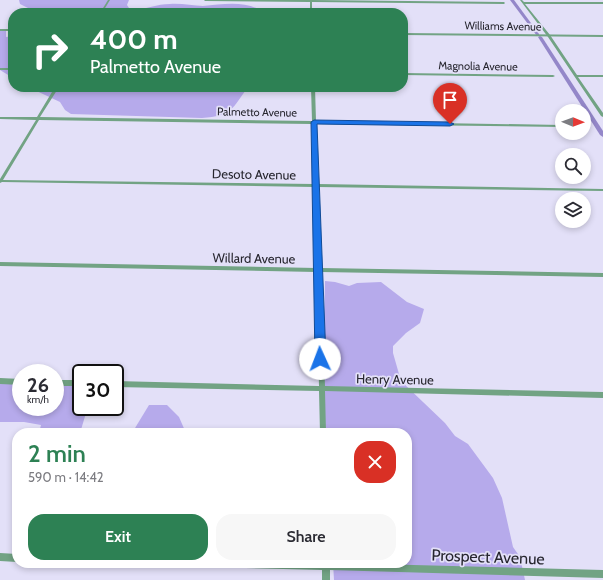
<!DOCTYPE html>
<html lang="en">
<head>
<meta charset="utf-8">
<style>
	:root { --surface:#fff; --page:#f7f7f7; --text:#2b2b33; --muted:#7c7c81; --accent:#2d8154 }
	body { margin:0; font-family:Cabin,sans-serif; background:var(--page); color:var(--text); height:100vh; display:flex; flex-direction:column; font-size:15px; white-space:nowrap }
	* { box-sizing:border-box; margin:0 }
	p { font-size:13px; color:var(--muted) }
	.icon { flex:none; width:22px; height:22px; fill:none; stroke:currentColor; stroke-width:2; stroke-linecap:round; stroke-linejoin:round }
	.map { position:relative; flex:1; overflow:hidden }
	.details { position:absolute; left:12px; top:428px; width:400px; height:140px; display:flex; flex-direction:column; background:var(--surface); border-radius:16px; box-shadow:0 2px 6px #0003 }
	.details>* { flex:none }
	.banner { position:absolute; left:8px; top:8px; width:400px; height:84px; border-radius:16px; box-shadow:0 2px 6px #0003; background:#2d8154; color:#fff; overflow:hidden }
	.needle { width:26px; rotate:91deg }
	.tools { position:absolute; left:555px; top:104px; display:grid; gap:8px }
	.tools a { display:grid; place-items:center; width:36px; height:36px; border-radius:50%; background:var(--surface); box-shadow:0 2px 6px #0003; font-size:20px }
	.speed { position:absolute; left:12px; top:364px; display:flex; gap:8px; font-size:20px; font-weight:700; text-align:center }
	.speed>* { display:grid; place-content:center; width:52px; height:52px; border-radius:50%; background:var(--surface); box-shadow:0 2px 6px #0003; line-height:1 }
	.speed small { font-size:10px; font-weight:400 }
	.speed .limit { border:2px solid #111; border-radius:6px; background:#fff; color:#111 }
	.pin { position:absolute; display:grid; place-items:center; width:34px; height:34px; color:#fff; margin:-41px -17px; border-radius:50% 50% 50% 0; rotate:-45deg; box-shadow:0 0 4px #0007 }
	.pin .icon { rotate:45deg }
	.me { position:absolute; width:44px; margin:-22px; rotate:358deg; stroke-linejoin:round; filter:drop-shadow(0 0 3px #0008) }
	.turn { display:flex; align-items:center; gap:14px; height:84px; padding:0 16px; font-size:18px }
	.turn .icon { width:52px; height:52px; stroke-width:2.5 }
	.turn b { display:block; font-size:28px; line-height:34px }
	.round { display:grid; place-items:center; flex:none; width:42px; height:42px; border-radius:16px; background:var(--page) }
	.head { display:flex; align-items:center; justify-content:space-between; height:68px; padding:0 16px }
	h1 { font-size:24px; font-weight:600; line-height:30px; color:var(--accent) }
	.button { display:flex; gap:8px; margin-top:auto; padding:8px 16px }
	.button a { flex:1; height:46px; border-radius:16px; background:var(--accent); color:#fff; font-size:16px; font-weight:600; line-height:46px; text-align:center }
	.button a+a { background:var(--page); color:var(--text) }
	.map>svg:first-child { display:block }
	.green { fill:#b6aaeb }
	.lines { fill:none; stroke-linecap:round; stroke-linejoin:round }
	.canal { fill:#9487c9; fill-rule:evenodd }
	.minor { fill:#72a384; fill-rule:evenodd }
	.tertiary { fill:#72a384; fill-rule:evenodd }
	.route { fill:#1a73e8; stroke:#114b97 }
	.labels { text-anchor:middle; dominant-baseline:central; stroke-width:3.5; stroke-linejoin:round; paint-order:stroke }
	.far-street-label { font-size:11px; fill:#27262f; stroke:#e3e0f8 }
	.street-label { font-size:13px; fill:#27262f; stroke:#e3e0f8 }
	.near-street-label { font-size:16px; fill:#27262f; stroke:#e3e0f8 }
</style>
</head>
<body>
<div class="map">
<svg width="603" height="580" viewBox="0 0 603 580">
	<rect width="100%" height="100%" fill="#e3e0f8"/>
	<!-- green -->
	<g class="green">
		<path d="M 19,0 L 129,0 L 127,5 L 129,8 L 134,10 C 146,9 157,4 170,4 C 181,3 193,6 203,6 C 224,4 249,0 264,13 L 38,13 L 20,4 Z"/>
		<polygon points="0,31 6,31 6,37 13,36 13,78 0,70"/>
		<path d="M 28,87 L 248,87 C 232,109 232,116 202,118 L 71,114 L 65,110 L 60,102 Z"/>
		<polygon points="325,281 335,282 349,286 357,283 381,282 407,302 424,309 420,323 406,333 393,346 393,353 401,381 445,423 455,436 468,444 493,478 502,498 513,547 520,557 525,580 334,580 333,563 407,563 407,433 325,433 322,337 324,333"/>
		<polygon points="0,381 21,382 21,407 55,407 55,383 81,384 81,407 84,407 86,413 80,433 39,433 41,425 24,422 0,422"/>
		<polygon points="149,405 167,405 179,417 186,433 132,433"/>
	</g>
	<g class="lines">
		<!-- canal -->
		<g class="canal">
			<polygon points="510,0 514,0 539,34 539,36 537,36"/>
			<polygon points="540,36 542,37 603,131 603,137 600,135 538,37"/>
		</g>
		<!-- minor -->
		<g class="minor">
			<polygon points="108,0 110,0 102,13 100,13"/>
			<polygon points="204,0 312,0 504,2 505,3 504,4 312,2 312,13 310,13 310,2 205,1"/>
			<polygon points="520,0 522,0 524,2 603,2 603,4 525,4 550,35 577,75 603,75 603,77 578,77 603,113 603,117 601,116 548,37"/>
			<rect x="0" y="68" width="13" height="2"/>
			<polygon points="403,73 553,75 555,76 553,77 403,75"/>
			<path d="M 55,87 L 59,87 L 40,117 L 312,121 L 311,87 L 315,87 L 316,121 L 562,125 L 562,127 L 316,124 L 318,184 L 603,189 L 603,191 L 318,187 L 321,268 L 603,273 L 603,277 L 321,272 L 325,386 L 603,392 L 603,398 L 325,391 L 326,433 L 320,433 L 319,391 L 115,387 L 115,381 L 319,386 L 316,272 L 0,266 L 0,262 L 316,268 L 314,187 L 2,182 L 0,183 L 0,179 L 36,120 L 0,119 L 0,117 L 37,117 ZM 39,120 L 312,124 L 314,184 L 3,180 Z"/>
			<polygon points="0,378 21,379 21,385 0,384"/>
			<rect x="55" y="380" width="26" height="6"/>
			<polygon points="0,553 17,554 17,562 0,561"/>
			<polygon points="200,563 336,563 603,570 603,578 330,570 330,580 322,580 322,570 204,567 201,566"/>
		</g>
		<!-- tertiary -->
		<g class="tertiary">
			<rect x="0" y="29" width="13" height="2"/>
			<polygon points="403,33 603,35 603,37 403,35"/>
		</g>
	</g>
	<!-- route -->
	<polygon class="route" points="314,120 450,122 454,124 450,126 317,124 326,359 324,362 320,363 317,362 315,359 311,122"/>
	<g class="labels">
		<!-- far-street labels -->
		<g class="far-street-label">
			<text transform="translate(503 26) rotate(1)">Williams Avenue</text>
			<text transform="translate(478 66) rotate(1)">Magnolia Avenue</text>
			<text transform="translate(257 112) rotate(1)">Palmetto Avenue</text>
		</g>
		<!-- street labels -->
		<g class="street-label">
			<text transform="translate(254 174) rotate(1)">Desoto Avenue</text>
			<text transform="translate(254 258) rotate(1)">Willard Avenue</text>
			<text transform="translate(395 379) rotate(1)">Henry Avenue</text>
		</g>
		<!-- near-street labels -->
		<g class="near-street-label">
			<text transform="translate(488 557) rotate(2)">Prospect Avenue</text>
		</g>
	</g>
</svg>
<div class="tools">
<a><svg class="needle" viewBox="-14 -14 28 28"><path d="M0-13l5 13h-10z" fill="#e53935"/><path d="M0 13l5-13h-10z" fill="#7c7c81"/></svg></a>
<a><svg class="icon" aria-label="search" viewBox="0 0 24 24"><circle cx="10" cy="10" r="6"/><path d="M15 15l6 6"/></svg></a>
<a><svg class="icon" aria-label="layers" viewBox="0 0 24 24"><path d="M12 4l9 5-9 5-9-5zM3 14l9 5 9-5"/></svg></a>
</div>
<div class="speed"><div>26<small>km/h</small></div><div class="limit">30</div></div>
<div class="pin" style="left:450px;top:124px;background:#d93025"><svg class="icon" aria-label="arrive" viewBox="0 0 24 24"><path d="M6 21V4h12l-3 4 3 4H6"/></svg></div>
<svg class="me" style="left:320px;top:359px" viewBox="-20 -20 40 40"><circle r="19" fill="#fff"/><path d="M0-13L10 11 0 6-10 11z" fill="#1a73e8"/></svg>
<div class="banner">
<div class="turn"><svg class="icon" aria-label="right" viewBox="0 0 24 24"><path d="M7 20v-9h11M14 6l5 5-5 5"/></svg><div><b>400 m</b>Palmetto Avenue</div></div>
</div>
<section class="details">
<div class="head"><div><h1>2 min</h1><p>590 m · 14:42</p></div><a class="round" style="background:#d93025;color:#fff"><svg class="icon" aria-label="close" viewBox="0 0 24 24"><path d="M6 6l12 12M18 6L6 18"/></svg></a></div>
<div class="button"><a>Exit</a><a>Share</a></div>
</section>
</div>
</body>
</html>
